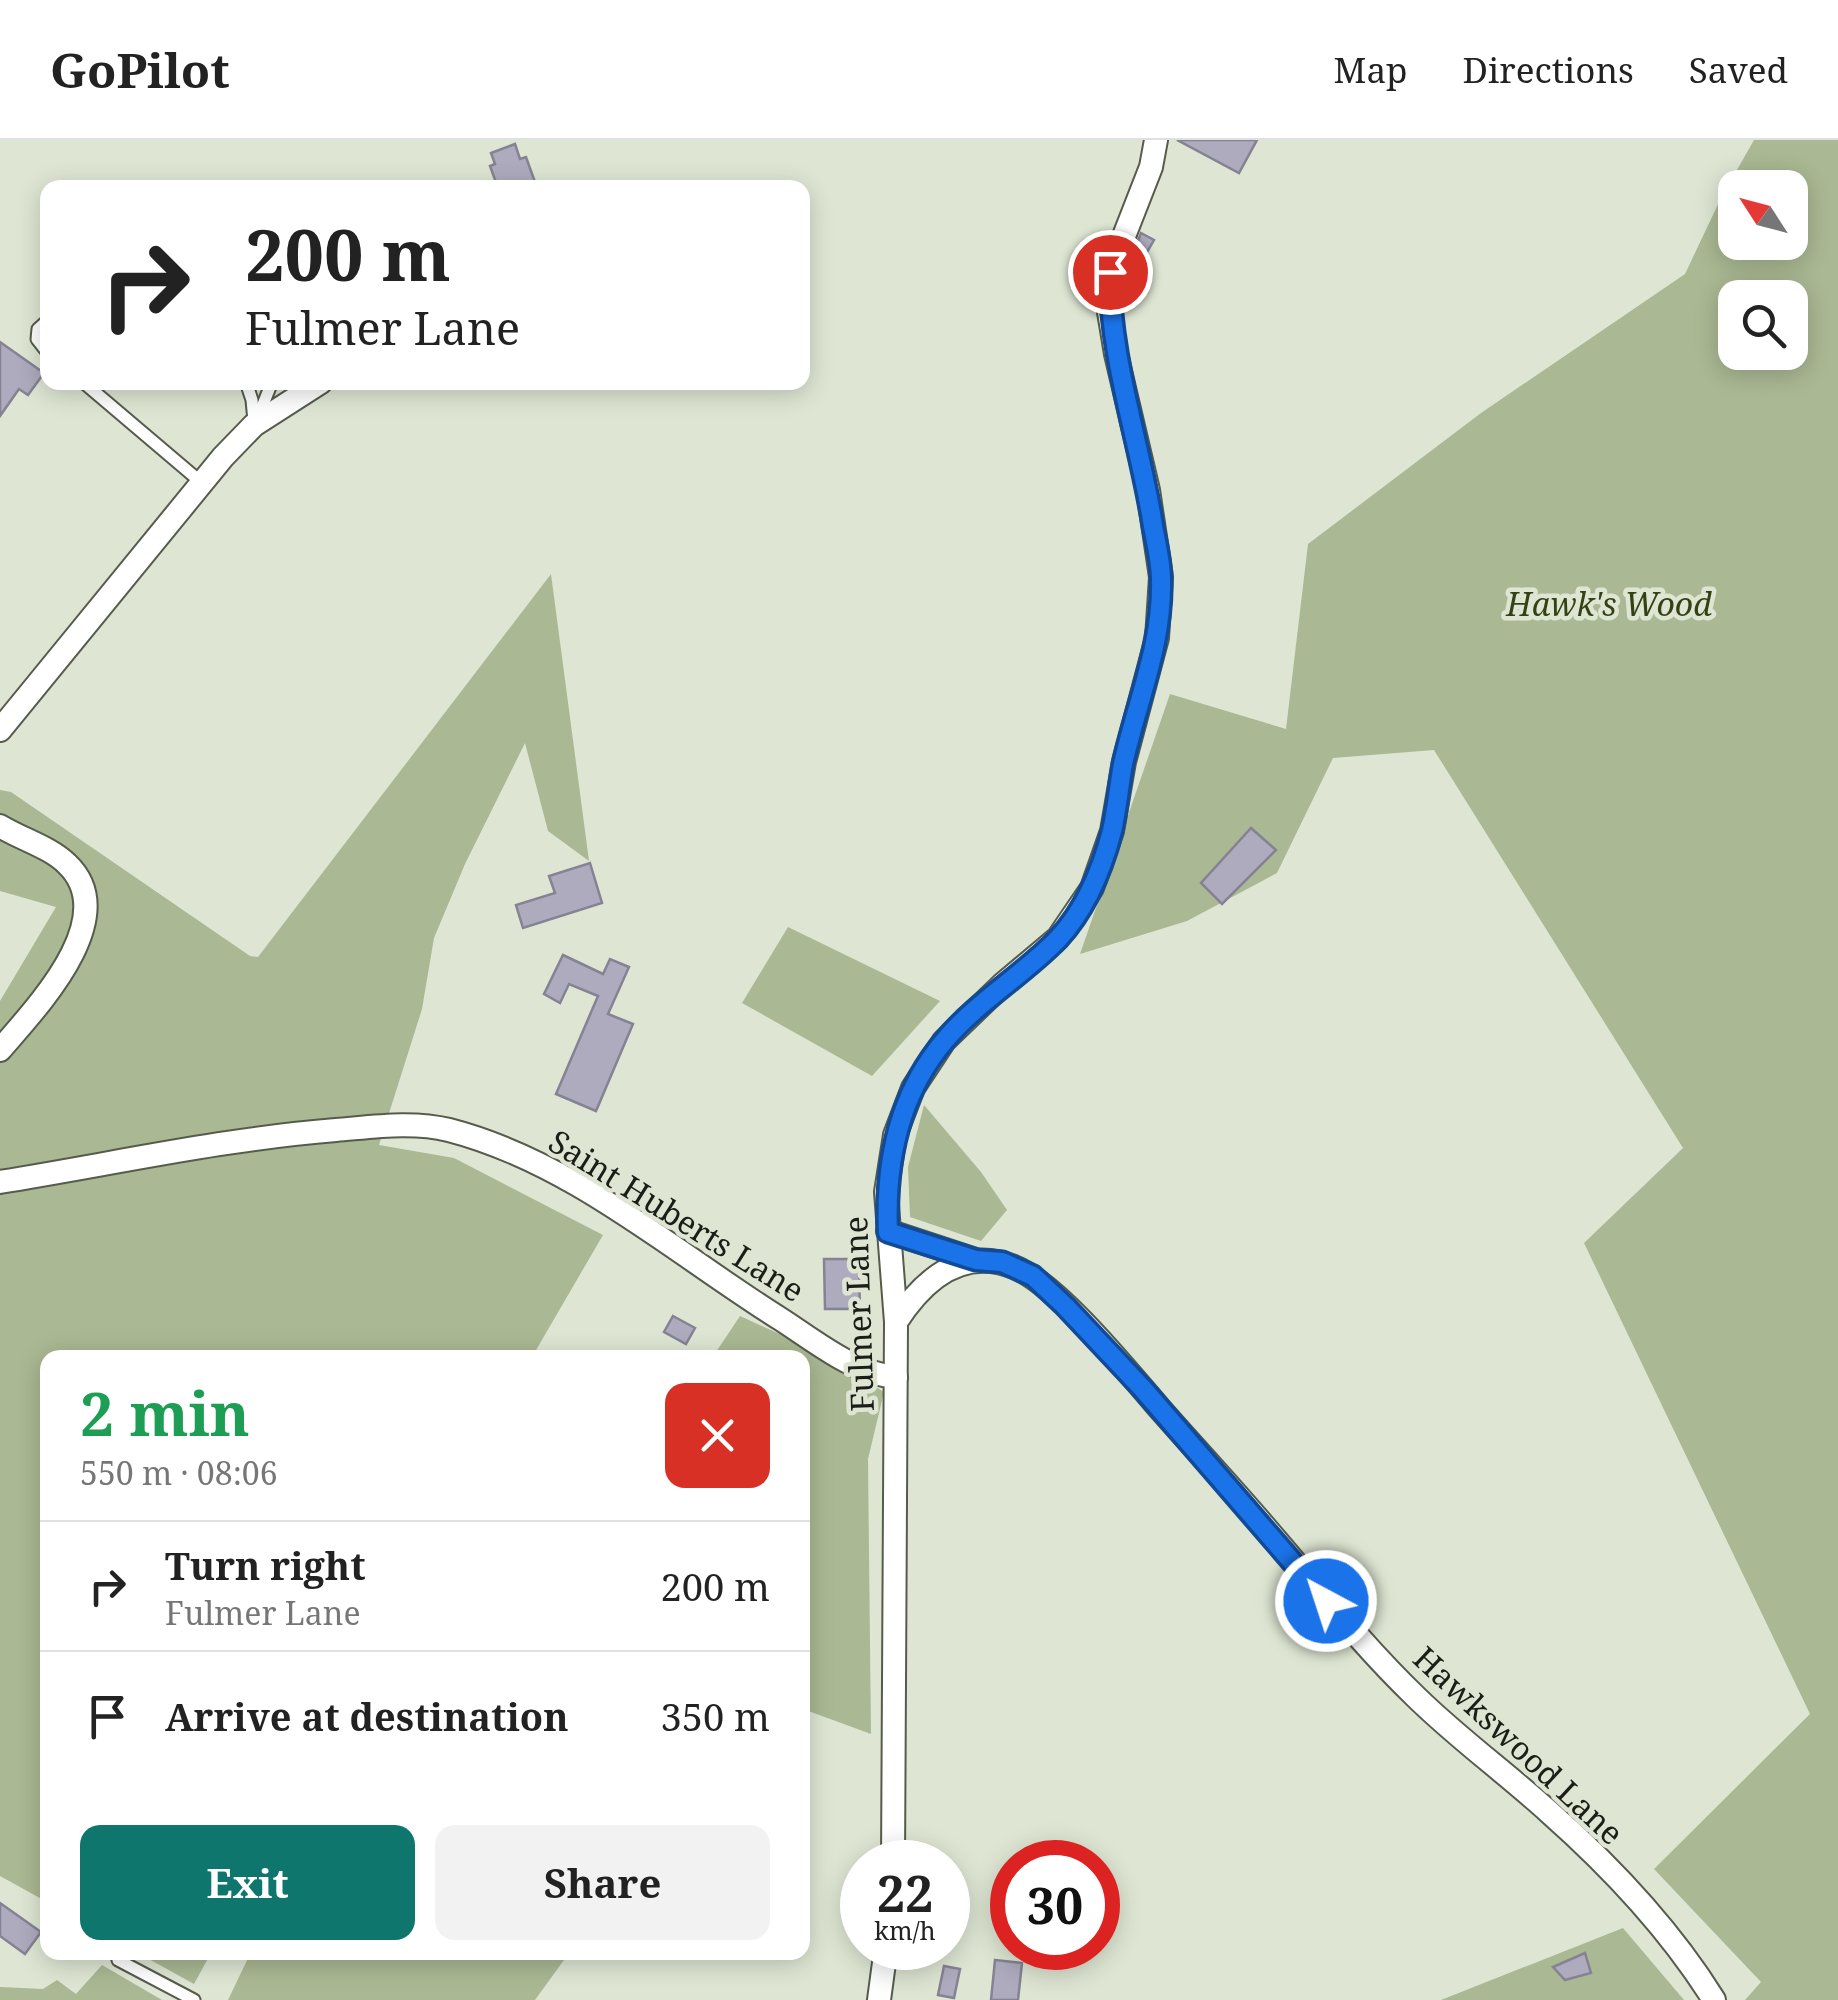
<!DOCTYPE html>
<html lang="en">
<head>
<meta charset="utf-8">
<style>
	:root { --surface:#fff; --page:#f2f2f2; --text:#222; --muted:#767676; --line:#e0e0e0; --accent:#0f766e }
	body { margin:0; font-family:"Noto Serif",serif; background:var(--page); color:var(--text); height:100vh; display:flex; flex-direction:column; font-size:38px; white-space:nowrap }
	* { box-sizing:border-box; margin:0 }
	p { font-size:32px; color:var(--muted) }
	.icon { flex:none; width:55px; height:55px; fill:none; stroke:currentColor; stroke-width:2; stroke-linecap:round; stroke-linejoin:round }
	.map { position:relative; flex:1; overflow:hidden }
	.panel { position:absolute; left:40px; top:1210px; width:770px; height:610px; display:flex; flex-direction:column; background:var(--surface); border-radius:20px; box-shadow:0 5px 25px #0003 }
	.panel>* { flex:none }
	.banner { position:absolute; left:40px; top:40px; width:770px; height:210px; border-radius:20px; box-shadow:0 5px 25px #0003; background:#fff; color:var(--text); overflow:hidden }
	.needle { width:65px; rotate:306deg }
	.tools { position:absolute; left:1718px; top:30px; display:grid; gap:20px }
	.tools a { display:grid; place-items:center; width:90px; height:90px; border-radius:20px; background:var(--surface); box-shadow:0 5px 25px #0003; font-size:50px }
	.speed { position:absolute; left:840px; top:1700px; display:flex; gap:20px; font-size:50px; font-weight:700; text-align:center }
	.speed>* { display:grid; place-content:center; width:130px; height:130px; border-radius:50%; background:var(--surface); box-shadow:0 5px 25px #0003; line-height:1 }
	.speed small { font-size:25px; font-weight:400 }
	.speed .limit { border:15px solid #d22; background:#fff; color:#111 }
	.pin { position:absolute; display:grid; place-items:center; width:85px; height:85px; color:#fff; margin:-42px; border:5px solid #fff; border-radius:50%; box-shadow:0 2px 10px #0007 }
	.me { position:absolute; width:110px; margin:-55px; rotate:320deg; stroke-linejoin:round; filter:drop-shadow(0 0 8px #0008) }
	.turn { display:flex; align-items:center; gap:35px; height:210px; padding:0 40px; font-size:45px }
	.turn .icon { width:130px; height:130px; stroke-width:2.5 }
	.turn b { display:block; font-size:70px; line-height:85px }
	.round { display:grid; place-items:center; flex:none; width:105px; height:105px; border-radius:20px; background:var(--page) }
	.head { display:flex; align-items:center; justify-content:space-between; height:170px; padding:0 40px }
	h1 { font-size:60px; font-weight:700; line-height:75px; color:#1e9e55 }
	.button { display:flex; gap:20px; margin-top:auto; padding:20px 40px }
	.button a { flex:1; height:115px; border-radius:20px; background:var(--accent); color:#fff; font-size:40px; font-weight:700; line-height:115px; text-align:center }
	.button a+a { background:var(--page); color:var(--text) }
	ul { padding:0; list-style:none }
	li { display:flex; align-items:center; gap:30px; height:130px; padding:0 40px; border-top:2px solid var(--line) }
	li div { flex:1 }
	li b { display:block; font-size:38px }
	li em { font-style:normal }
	header { display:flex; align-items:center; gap:60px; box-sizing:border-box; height:140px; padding:0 50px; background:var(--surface); border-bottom:2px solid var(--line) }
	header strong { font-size:48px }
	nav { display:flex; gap:55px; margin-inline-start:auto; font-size:35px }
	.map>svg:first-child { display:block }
	.green { fill:#aab893; fill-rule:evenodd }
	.building { fill:#adabbd; stroke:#858294; stroke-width:2.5 }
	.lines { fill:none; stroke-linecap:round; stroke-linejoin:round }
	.service-casing { stroke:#565c4c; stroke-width:15 }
	.minor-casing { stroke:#565c4c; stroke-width:26 }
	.service { stroke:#fff; stroke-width:11 }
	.minor { stroke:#fff; stroke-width:22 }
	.route-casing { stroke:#114b97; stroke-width:25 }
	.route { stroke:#1a73e8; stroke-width:18 }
	.labels { text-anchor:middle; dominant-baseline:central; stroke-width:9; stroke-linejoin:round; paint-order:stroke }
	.park-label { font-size:32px; font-style:italic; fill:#334214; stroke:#dee6d3 }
	.street-label { font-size:32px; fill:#1b1d17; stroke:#dee6d3 }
</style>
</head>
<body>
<header>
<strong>GoPilot</strong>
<nav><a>Map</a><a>Directions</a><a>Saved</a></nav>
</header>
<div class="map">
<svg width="1838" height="1860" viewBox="0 0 1838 1860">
	<rect width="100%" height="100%" fill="#dee6d3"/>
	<!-- green -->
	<g class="green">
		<path d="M 1754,0 L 1838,0 L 1838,1860 L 1745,1860 L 1761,1842 L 1654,1729 L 1810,1574 L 1584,1103 L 1683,1008 L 1434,610 L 1333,618 L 1277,733 L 1187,781 L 1080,814 L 1170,554 L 1286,589 L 1308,404 L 1481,273 L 1685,134 L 1721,58 ZM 1735,48 L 1790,48 L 1790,102 L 1735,102 ZM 1735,158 L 1790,158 L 1790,212 L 1735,212 Z"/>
		<polygon points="551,434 589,721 548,691 525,603 465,724 434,798 422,869 379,1005 454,1018 603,1095 532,1217 48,1218 47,1762 0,1736 0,861 56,767 0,751 0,650 11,652 250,816 258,817"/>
		<polygon points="788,787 940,861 872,936 742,863"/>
		<polygon points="924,965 981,1032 1007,1070 981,1101 910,1077 908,1027"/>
		<polygon points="740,1176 817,1211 884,1252 868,1319 871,1594 803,1569 802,1218 712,1218"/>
		<polygon points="1623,1788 1684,1860 1441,1860"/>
		<polygon points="251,1812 569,1812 569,1813 535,1860 228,1860"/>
		<polygon points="138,1813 211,1813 194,1844"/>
		<polygon points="102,1825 162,1860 0,1860 0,1847 43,1849 57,1840 76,1854"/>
	</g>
	<!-- building -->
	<g class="building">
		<polygon points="1177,0 1257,0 1239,33"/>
		<polygon points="515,4 520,19 526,17 535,42 520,48 498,48 490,26 495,24 491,13"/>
		<polygon points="1141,93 1154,100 1139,126 1130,121"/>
		<polygon points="0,202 44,233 28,255 19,249 0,276"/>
		<polygon points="1251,688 1276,710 1222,764 1201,743"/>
		<polygon points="590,723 602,763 523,788 516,765 555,753 549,736"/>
		<polygon points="563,815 603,834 610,819 629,827 608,874 633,884 596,971 556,954 598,856 569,844 560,863 544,854"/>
		<polygon points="824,1119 852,1119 852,1130 859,1130 860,1169 825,1169"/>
		<polygon points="673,1176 695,1188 686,1204 664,1192"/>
		<polygon points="0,1763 41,1792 25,1814 0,1796"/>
		<polygon points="1585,1813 1591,1833 1565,1840 1553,1827"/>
		<polygon points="995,1820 1022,1823 1018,1860 991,1860"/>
		<polygon points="944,1826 960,1829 954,1858 938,1855"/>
	</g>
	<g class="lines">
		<!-- service casing -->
		<g class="service-casing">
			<g id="service">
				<polyline points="48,180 38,189 37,199 48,213"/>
				<polyline points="83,242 202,343"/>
				<polyline points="246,242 252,260 254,281"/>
				<polyline points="258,277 272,242"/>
				<polyline points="118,1820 194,1860"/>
			</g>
		</g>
		<!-- minor casing -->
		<g class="minor-casing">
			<g id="minor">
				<polyline points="0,590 223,317 254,285 321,242"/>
				<path d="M 0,686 C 21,699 50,707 67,724 C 124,778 34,870 0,910"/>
				<path d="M 0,1042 C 112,1024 223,999 336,990 C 373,987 412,981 449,990 C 573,1022 676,1114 782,1180 C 816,1202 855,1234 896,1237"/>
				<polyline points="888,1091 976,1120"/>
				<path d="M 896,1182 C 923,1140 962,1106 1014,1127 C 1057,1144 1128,1232 1160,1269 C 1199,1313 1238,1355 1276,1400 C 1322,1454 1366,1509 1417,1558 C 1459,1599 1506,1633 1549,1672 C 1610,1726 1671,1791 1714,1860"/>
				<polyline points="893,1722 896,1182 886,1052 895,995 913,948 944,901 1002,845 1058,798 1092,748 1112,691 1124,622 1157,498 1161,437 1148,350 1116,214 1109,172 1110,132 1151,27 1156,0"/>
				<polyline points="879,1860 886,1808"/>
			</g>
		</g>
		<!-- service -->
		<use href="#service" class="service"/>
		<!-- minor -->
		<use href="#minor" class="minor"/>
	</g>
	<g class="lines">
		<!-- route casing -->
		<g class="route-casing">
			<path id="route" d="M 1110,132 C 1109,217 1140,302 1153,386 C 1156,403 1161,421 1161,439 C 1163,503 1137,562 1123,624 C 1119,646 1117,669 1112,691 C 1102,729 1085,770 1058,799 C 1023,835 978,861 945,900 C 899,954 885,1023 888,1092 L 976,1120 L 1002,1122 L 1033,1136 L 1065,1166 L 1143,1249 L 1326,1461"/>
		</g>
		<!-- route -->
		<use href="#route" class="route"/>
	</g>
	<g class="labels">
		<!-- park labels -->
		<g class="park-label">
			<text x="1609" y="463">Hawk's Wood</text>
		</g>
		<!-- street labels -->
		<g class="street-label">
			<text transform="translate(677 1075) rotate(32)">Saint Huberts Lane</text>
			<text transform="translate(858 1174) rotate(-92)">Fulmer Lane</text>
			<text transform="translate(1519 1605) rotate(43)">Hawkswood Lane</text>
		</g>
	</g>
</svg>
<div class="tools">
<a><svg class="needle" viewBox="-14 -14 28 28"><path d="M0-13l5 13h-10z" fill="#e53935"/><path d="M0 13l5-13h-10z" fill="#767676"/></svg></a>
<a><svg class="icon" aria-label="search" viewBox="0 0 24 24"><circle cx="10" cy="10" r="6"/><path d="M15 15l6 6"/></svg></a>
</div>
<div class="speed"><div>22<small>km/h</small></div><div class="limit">30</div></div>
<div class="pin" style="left:1110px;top:132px;background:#d93025"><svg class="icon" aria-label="arrive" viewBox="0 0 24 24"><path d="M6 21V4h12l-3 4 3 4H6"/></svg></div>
<svg class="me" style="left:1326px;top:1461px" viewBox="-20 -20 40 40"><circle r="17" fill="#1a73e8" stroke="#fff" stroke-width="3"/><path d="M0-11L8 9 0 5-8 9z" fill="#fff"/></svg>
<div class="banner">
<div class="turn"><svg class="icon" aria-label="right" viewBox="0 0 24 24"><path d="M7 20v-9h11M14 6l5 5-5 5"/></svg><div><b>200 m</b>Fulmer Lane</div></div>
</div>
<section class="panel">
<div class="head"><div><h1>2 min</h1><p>550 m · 08:06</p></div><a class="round" style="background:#d93025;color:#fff"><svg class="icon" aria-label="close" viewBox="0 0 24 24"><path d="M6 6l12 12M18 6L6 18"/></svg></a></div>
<ul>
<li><svg class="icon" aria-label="right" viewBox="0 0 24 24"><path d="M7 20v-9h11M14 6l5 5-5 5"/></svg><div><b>Turn right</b><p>Fulmer Lane</p></div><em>200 m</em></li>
<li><svg class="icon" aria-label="arrive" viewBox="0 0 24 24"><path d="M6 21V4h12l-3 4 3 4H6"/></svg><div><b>Arrive at destination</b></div><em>350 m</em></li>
</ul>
<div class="button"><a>Exit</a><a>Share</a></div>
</section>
</div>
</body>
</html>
